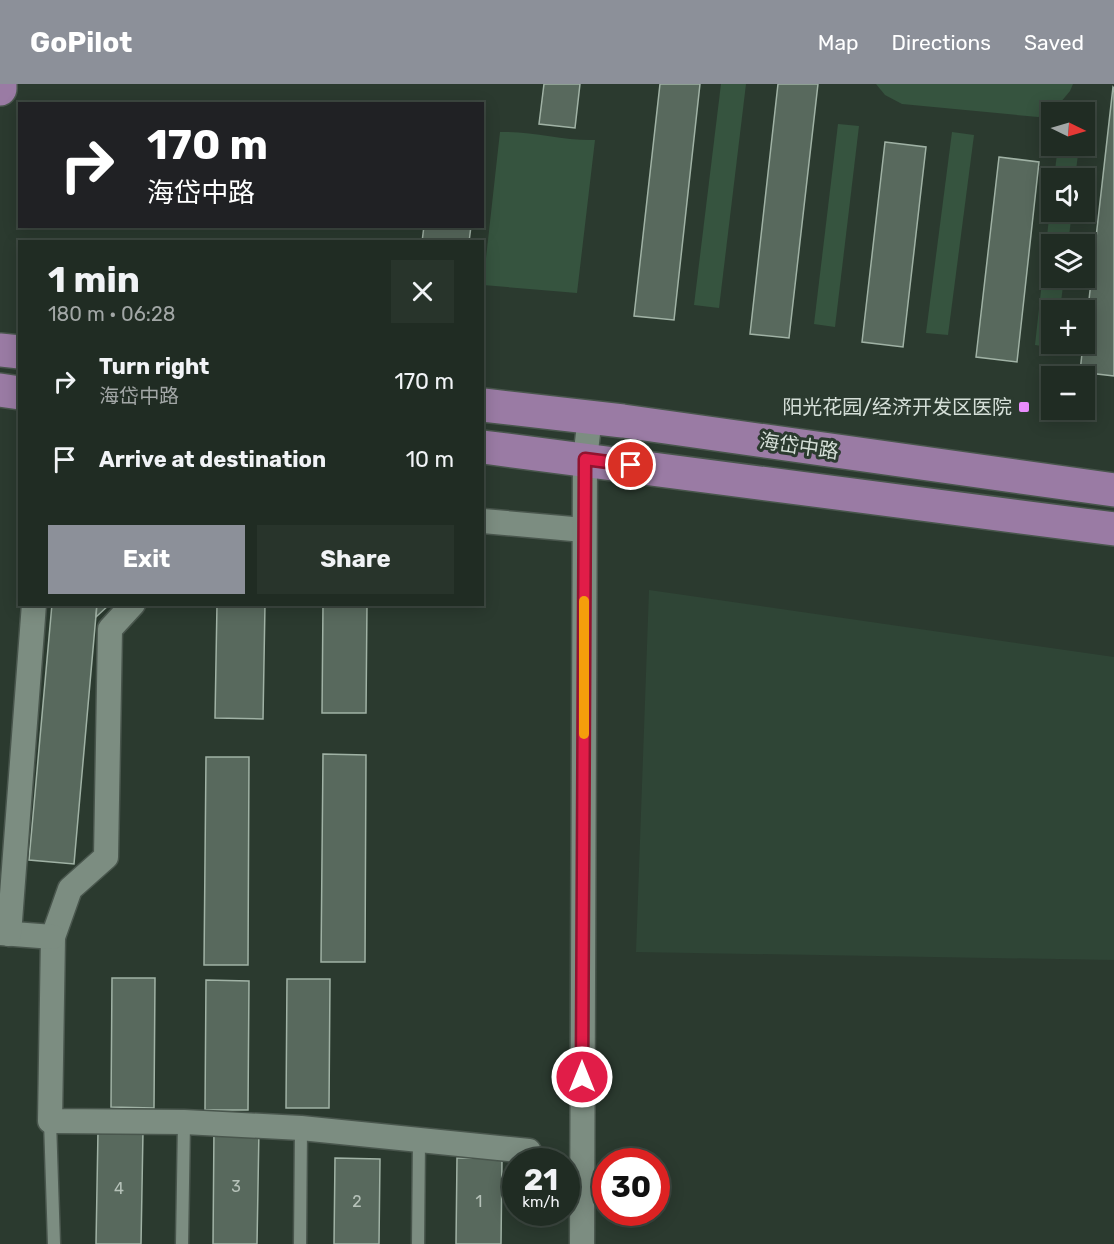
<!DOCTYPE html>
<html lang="en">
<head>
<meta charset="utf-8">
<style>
	:root { --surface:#202c23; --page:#28342b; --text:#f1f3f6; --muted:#a2a7a6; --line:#3d4841; --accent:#8c9099 }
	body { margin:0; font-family:Rubik,"Noto Sans SC",sans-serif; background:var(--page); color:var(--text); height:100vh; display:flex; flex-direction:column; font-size:22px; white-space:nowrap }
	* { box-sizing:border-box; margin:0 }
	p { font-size:20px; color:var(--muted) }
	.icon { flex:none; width:33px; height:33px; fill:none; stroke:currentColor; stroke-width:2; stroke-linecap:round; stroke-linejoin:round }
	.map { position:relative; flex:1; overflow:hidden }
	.panel { position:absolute; left:18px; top:156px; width:466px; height:366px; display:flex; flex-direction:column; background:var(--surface); border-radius:0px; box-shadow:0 3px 15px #0003,0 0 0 2px var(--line) }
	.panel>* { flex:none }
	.hud { position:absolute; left:18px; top:18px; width:466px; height:126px; border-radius:0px; box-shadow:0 3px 15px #0003,0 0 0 2px var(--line); background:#202124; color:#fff; overflow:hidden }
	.needle { width:39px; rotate:95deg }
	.buttons { position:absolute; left:1041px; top:18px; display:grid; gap:12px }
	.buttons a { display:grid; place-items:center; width:54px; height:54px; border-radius:0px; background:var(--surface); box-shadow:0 3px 15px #0003,0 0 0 2px var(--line); font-size:30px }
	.speed { position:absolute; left:502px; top:1064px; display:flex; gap:12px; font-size:30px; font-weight:700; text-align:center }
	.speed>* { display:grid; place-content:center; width:78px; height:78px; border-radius:50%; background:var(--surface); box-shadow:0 3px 15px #0003,0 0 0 2px var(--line); line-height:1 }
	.speed small { font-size:15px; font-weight:400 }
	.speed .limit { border:9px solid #d22; background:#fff; color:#111 }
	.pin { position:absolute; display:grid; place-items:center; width:51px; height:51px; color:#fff; margin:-26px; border:3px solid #fff; border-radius:50%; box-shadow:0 2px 6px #0007 }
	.me { position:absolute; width:66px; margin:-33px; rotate:0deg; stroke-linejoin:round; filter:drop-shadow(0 0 4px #0008) }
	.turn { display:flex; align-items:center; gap:21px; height:126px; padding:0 30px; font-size:27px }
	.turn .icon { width:78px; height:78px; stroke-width:2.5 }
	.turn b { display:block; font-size:42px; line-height:51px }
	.round { display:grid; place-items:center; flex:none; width:63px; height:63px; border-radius:0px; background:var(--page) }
	.headline { display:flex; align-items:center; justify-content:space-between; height:102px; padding:0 30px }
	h1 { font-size:36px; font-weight:700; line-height:45px }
	.cta { display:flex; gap:12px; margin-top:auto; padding:12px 30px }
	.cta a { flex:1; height:69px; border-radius:0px; background:var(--accent); color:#fff; font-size:24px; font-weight:700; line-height:69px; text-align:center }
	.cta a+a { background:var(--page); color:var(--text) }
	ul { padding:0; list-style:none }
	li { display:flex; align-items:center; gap:18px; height:78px; padding:0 30px }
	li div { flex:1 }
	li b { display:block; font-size:22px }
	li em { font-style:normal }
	header { display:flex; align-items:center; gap:36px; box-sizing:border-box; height:84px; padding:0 30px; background:var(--accent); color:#fff }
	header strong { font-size:28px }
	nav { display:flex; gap:33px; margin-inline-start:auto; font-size:21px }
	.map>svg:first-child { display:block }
	.built { fill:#2f4536 }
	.green { fill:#36543f }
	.building { fill:#58695d; stroke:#a0b2a5; stroke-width:1.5 }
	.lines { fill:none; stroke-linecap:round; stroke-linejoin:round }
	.lane-casing { stroke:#49564d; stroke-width:15 }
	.street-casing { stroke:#49564d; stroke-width:27 }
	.primary-casing { stroke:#49564d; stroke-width:36 }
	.lane { stroke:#7c8d81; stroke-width:12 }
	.street { stroke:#7c8d81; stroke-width:24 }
	.primary { stroke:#9a7ba4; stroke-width:33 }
	.route-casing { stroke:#92132f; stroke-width:15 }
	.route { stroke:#e11d48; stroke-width:10 }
	.slow { stroke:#f59e0b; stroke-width:10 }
	.poi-dot { fill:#ea8dfd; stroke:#2b3a2f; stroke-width:2 }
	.labels { text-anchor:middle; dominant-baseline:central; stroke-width:6; stroke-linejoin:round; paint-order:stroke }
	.number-label { font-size:16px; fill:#b6c2b9 }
	.poi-label { font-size:20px; fill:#d5dfd8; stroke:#2b3a2f; text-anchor:end }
	.street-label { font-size:20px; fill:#d5dfd8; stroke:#2b3a2f }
</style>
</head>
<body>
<header>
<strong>GoPilot</strong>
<nav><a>Map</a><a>Directions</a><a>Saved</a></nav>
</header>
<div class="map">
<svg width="1114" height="1160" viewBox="0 0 1114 1160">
	<rect width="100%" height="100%" fill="#2b3a2f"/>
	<!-- built -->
	<polygon class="built" points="649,506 1114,573 1114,876 636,868"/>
	<!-- green -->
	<g class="green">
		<polygon points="721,0 746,0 719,224 694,221"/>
		<polygon points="876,0 1073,0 1070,7 1050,31 1038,33 902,20 885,11"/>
		<polygon points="838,40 859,42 835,243 814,240"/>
		<path d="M 500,48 C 532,47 564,57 595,56 L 577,209 L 483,201 Z"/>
		<polygon points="952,48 974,51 948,251 926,249"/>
		<polygon points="1058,62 1079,63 1075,94 1054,94"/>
		<polygon points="1051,116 1052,128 1072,128 1068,160 1052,160 1052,194 1064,194 1060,226 1052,226 1052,260 1057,260 1056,264 1035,261"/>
	</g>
	<!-- building -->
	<g class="building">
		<polygon points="544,0 580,0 575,44 539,40"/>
		<polygon points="660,0 700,0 674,236 634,232"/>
		<polygon points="778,0 818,0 789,254 750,250"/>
		<polygon points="1113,3 1114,4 1114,292 1080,288 1083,260 1084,260"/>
		<polygon points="885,58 926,63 903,263 862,258"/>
		<polygon points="999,73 1039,78 1017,278 976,273"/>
		<polygon points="424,142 471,142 469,158 422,158"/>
		<polygon points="52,520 97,520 74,780 29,776"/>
		<polygon points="97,520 110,520 96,533"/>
		<polygon points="217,520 265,520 263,635 215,634"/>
		<polygon points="323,520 367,520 366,629 322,629"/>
		<polygon points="323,670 366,671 365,878 321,878"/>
		<polygon points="206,673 249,673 248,881 204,881"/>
		<polygon points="112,894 155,894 154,1024 111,1023"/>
		<polygon points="287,895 330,895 329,1024 286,1024"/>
		<polygon points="206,896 249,897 248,1026 205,1026"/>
		<polygon points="214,1044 259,1045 257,1160 213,1160"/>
		<polygon points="98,1047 143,1047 141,1160 96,1160"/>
		<polygon points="335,1074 380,1075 379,1160 334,1160"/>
		<polygon points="457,1074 502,1074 501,1160 456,1160"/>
	</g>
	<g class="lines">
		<!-- lane casing -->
		<g class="lane-casing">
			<g id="lane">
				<polyline points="50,1037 54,1160"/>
				<polyline points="182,1160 184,1038"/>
				<polyline points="300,1160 301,1044"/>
				<polyline points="418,1160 419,1056"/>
			</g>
		</g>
		<!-- street casing -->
		<g class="street-casing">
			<g id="street">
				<polyline points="483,437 584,446"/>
				<polyline points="133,520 110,545 106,773 70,805 53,853 50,1037 184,1038 301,1044 529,1067"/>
				<polyline points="0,849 53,853"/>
				<polyline points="9,850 34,520"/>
				<polyline points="582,1160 585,375 590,333"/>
			</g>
		</g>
		<!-- primary casing -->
		<g class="primary-casing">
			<g id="primary">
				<polyline points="0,5 0,0"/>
				<polyline points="0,266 20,268"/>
				<polyline points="0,306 20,309"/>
				<polyline points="483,321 623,337 1114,406"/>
				<polyline points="483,363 1114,445"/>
			</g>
		</g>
		<!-- lane -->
		<use href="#lane" class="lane"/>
		<!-- street -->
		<use href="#street" class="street"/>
		<!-- primary -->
		<use href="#primary" class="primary"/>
	</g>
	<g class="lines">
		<!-- route casing -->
		<g class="route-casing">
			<polyline id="route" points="582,993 585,375 631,381"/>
		</g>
		<!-- route -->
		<use href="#route" class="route"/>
		<!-- slow -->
		<polyline class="slow" points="584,650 584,517"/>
	</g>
	<!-- markers -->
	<rect class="poi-dot" x="1018" y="317" width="12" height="12" rx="3"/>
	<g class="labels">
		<!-- number labels -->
		<g class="number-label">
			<text x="236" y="1102">3</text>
			<text x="119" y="1104">4</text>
			<text x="357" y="1117">2</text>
			<text x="479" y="1117">1</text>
		</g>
		<!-- poi labels -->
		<g class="poi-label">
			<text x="1012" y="323">阳光花园/经济开发区医院</text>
		</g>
		<!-- street labels -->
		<g class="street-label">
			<text transform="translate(799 362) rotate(8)">海岱中路</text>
		</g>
	</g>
</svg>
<div class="buttons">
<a><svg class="needle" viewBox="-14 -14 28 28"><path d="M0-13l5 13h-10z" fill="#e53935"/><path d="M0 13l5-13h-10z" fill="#a2a7a6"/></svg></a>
<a><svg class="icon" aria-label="sound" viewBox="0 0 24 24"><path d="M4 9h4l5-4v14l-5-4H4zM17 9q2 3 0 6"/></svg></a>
<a><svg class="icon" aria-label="layers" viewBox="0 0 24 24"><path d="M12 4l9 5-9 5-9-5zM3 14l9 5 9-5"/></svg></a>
<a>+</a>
<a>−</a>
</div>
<div class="speed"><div>21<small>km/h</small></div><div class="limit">30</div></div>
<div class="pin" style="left:631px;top:381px;background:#d93025"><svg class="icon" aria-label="arrive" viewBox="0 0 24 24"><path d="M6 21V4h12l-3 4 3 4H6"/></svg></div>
<svg class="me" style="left:582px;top:993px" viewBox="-20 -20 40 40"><circle r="17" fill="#e11d48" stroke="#fff" stroke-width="3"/><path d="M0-11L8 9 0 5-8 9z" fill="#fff"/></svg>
<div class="hud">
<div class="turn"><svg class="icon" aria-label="right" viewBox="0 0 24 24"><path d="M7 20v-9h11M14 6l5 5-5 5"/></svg><div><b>170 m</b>海岱中路</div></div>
</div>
<section class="panel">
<div class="headline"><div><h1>1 min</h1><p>180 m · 06:28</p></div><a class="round"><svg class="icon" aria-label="close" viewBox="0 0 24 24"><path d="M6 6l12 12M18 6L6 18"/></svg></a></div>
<ul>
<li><svg class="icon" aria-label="right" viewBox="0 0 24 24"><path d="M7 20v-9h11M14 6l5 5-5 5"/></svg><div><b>Turn right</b><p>海岱中路</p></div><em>170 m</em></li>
<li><svg class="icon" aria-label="arrive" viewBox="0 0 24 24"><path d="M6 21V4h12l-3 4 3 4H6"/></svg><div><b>Arrive at destination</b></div><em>10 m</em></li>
</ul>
<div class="cta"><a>Exit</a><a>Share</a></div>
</section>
</div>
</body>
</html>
